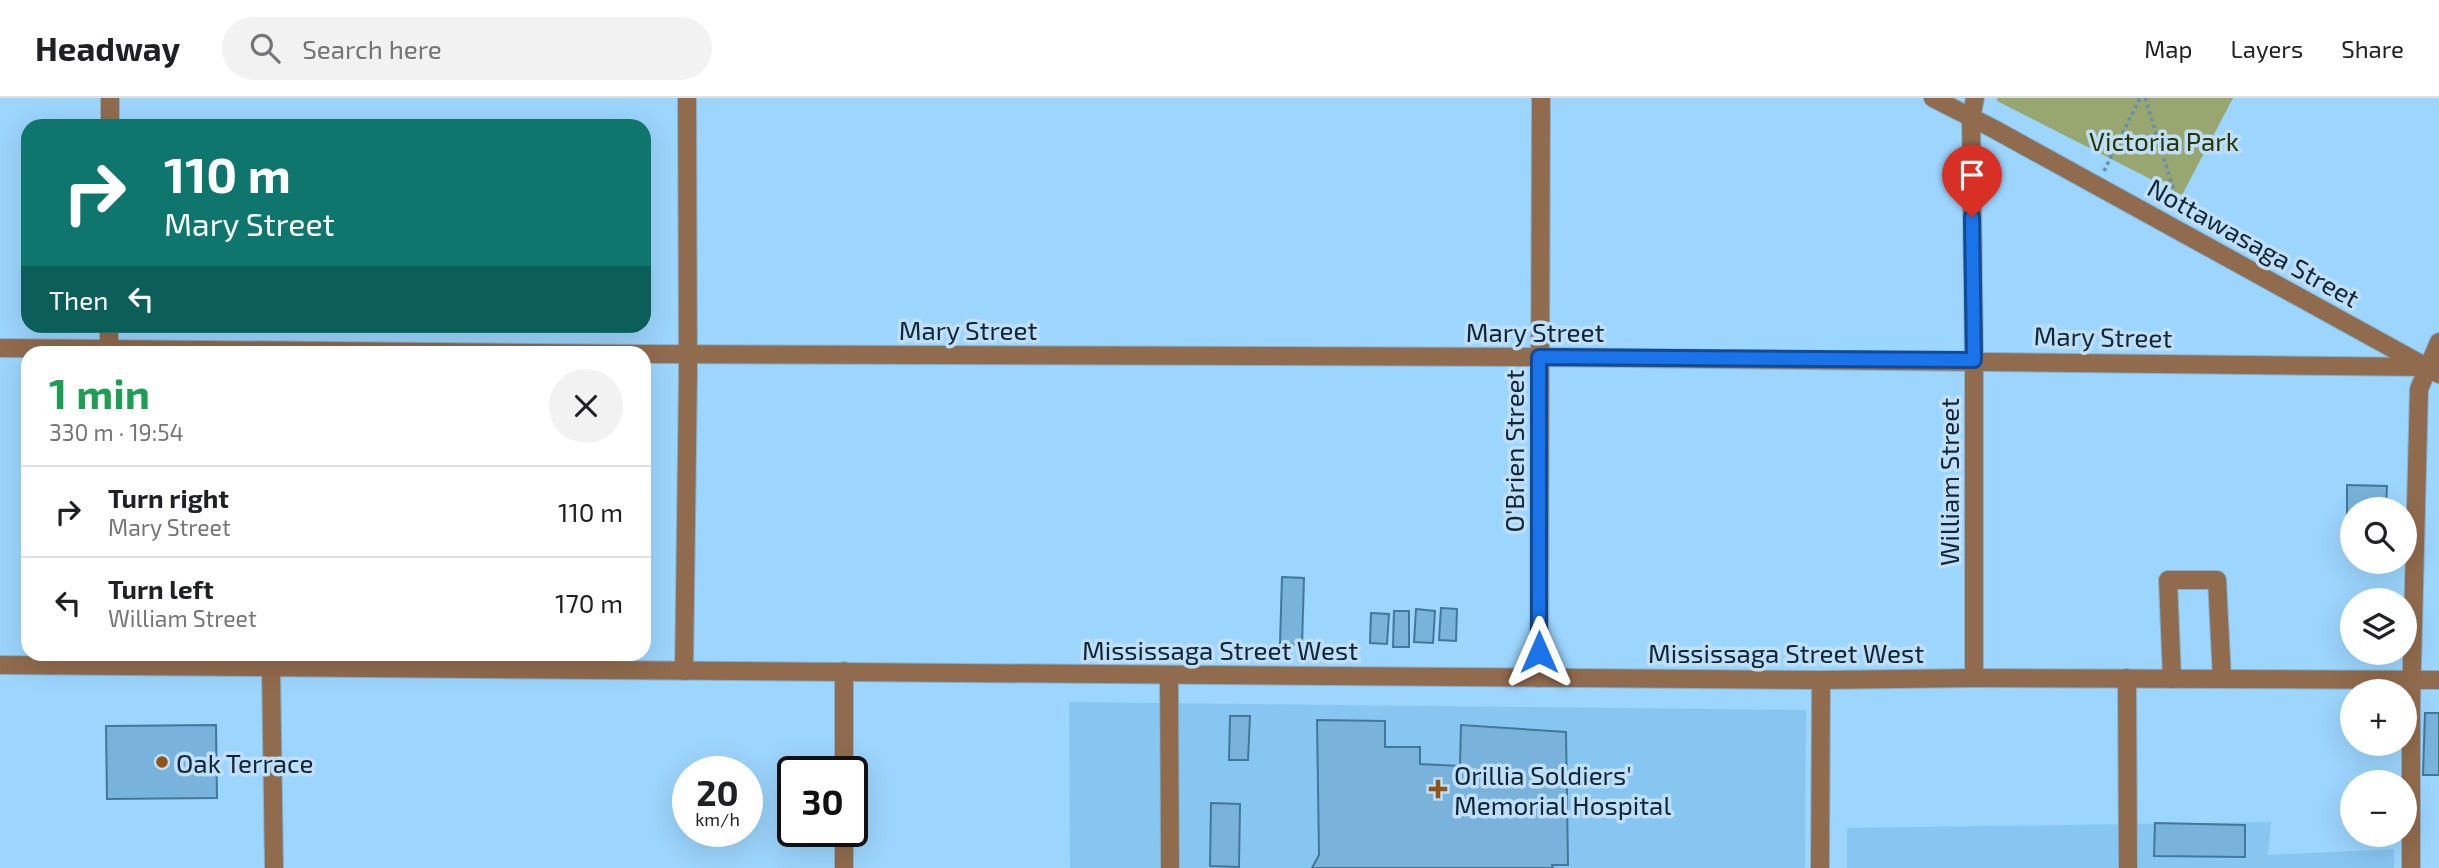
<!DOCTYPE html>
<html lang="en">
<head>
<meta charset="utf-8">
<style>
	:root { --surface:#fff; --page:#f2f2f2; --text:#202124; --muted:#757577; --line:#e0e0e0 }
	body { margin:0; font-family:"Exo 2",sans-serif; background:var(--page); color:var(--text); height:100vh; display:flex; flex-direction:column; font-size:26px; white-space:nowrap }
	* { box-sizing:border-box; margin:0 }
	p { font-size:23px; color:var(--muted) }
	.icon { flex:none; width:38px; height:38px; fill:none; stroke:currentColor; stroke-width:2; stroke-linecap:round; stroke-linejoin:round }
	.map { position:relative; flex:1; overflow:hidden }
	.side { position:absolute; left:21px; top:248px; width:630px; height:315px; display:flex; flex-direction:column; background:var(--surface); border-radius:21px; box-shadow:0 7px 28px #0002 }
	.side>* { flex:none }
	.top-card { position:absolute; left:21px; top:21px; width:630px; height:214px; border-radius:21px; box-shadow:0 7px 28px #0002; background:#0f766e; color:#fff; overflow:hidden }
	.fabs { position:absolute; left:2340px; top:399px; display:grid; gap:14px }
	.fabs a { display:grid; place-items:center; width:77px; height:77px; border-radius:50%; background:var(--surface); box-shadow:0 7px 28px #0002; font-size:35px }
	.speed { position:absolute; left:672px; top:658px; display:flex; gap:14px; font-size:35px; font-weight:700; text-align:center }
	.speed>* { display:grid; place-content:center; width:91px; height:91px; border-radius:50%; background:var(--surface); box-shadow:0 7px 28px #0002; line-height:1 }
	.speed small { font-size:18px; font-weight:400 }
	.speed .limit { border:4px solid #111; border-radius:10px; background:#fff; color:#111 }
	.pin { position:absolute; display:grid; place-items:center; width:60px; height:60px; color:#fff; margin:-72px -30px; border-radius:50% 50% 50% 0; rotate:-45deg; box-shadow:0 0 7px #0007 }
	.pin .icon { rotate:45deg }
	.me { position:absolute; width:77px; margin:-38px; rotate:0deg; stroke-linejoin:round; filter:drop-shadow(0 0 5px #0008) }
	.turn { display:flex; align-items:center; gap:24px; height:147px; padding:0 28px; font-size:32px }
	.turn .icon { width:91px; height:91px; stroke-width:2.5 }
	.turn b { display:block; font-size:49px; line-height:60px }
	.then { display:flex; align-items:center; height:66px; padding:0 28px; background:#0003; gap:14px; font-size:26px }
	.round { display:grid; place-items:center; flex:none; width:74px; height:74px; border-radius:37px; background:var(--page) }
	.headline { display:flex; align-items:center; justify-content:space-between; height:119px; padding:0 28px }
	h1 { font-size:42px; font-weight:700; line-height:52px; color:#1e9e55 }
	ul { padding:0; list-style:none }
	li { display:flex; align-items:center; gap:21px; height:91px; padding:0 28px; border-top:2px solid var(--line) }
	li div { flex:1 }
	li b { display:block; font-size:26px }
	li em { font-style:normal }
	header { display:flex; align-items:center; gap:42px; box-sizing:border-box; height:98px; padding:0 35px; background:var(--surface); border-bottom:2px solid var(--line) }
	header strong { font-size:33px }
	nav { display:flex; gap:38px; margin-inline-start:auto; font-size:24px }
	.search { width:490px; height:63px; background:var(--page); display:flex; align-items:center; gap:18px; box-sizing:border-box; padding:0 24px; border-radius:38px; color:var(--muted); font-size:26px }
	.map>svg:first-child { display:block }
	.built { fill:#88c6f2 }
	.green { fill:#98a76f }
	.building { fill:#79b3db; stroke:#41779b; stroke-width:2 }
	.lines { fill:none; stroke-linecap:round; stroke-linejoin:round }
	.minor-casing { stroke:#80b2d5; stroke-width:20 }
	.path { stroke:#648fad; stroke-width:3.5; stroke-dasharray:3.5 3.5; stroke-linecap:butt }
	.minor { stroke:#916b4d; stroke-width:18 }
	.route-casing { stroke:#114b97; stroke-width:18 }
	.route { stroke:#1a73e8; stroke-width:12 }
	.poi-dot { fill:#915416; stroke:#bedff7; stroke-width:2.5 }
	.labels { text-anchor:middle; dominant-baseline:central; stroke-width:7; stroke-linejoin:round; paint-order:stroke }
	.park-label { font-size:26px; fill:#2a3303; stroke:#bedff7 }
	.street-label { font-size:26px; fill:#102636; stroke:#bedff7 }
	.poi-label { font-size:26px; fill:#102636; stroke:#bedff7; text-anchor:start }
</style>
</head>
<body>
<header>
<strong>Headway</strong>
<div class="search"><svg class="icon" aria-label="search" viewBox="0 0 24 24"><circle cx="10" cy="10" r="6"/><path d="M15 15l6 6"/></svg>Search here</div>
<nav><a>Map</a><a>Layers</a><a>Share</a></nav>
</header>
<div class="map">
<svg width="2439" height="770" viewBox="0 0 2439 770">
	<rect width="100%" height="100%" fill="#9cd5fd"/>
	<!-- built -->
	<g class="built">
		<polygon points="1069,604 1806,612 1805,770 1070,770"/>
		<polygon points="2271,724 2268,757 2394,751 2394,770 1847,770 1847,730"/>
	</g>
	<!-- green -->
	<polygon class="green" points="1997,0 2233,0 2182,97 1997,3"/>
	<!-- building -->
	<g class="building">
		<polygon points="2347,387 2387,388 2386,411 2352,411 2352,418 2347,418"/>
		<polygon points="1282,479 1304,480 1302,547 1280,546"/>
		<polygon points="1441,510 1457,511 1456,543 1439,542"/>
		<polygon points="1416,511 1435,513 1433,545 1414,544"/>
		<polygon points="1394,513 1409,513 1409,549 1393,549"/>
		<polygon points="1371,515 1389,516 1387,546 1370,545"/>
		<polygon points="2425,615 2439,615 2439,677 2423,677"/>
		<polygon points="1230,618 1250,618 1248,662 1229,662"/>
		<polygon points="1317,622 1385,623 1385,649 1420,649 1420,666 1460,668 1461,627 1566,634 1568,767 1552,767 1553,770 1312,770 1319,757"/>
		<polygon points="216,627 217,700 107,701 106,628"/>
		<polygon points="1211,705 1240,706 1239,769 1210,768"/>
		<polygon points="2155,725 2245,727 2245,759 2154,758"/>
	</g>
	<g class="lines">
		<!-- minor casing -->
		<g class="minor-casing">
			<g id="minor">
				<polyline points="1933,0 1992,30 2439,276"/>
				<polyline points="110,28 110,0"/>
				<polyline points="0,250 642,256"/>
				<polyline points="109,256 109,228"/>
				<polyline points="644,256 1539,259 2427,269"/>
				<polyline points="0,567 1821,582 1974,580 2439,582"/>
				<polyline points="271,571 274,770"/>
				<polyline points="684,573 688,275 687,0"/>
				<polyline points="844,573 844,674"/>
				<polyline points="1169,577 1170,770"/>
				<polyline points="1539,580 1541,0"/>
				<polyline points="1974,580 1974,262 1971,20 1975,0"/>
				<polyline points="2127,580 2128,770"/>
				<polyline points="2172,581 2168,482 2217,482 2222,581"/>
				<polyline points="844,770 844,733"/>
				<polyline points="1820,770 1821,582"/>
				<polyline points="2411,770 2411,606 2419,291 2439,244"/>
			</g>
		</g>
		<!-- path -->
		<g class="path">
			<polyline points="2145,0 2181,115"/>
			<polyline points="2104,73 2140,0"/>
		</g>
		<!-- minor -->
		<use href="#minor" class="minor"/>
	</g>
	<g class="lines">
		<!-- route casing -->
		<g class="route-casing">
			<polyline id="route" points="1539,554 1539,259 1974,262 1972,119"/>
		</g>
		<!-- route -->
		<use href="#route" class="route"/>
	</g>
	<!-- markers -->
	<g class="poi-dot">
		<circle cx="162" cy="664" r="7"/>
		<path d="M1434.5 680.5h7v7h7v7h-7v7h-7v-7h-7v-7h7z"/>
	</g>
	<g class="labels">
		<!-- park labels -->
		<g class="park-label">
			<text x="2164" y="42">Victoria Park</text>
		</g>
		<!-- street labels -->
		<g class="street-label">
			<text transform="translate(2254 144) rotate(29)">Nottawasaga Street</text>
			<text x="968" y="231">Mary Street</text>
			<text x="1535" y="233">Mary Street</text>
			<text transform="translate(2103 238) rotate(1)">Mary Street</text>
			<text transform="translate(1513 353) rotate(-90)">O'Brien Street</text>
			<text transform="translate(1948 384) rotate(-90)">William Street</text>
			<text x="1220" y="551">Mississaga Street West</text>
			<text x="1786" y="554">Mississaga Street West</text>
		</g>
		<!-- poi labels -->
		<g class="poi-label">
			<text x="176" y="664">Oak Terrace</text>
			<text x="1454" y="676">Orillia Soldiers'<tspan x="1454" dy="30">Memorial Hospital</tspan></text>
		</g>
	</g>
</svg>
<div class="fabs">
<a><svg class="icon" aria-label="search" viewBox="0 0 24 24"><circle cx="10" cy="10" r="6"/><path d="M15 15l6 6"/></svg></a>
<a><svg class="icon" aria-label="layers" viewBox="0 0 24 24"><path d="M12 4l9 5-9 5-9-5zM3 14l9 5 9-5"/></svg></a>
<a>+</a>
<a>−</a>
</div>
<div class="speed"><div>20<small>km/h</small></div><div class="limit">30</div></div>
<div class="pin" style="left:1972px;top:119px;background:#d93025"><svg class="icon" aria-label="arrive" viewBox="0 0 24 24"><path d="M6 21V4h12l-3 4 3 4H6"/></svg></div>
<svg class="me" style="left:1539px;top:554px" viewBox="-20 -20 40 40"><path d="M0-17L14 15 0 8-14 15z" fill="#1a73e8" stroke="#fff" stroke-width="4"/></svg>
<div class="top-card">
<div class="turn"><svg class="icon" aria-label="right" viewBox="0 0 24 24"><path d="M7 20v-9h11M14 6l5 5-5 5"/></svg><div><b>110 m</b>Mary Street</div></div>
<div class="then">Then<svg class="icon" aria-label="left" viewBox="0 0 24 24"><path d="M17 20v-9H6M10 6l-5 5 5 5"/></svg></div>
</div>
<section class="side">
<div class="headline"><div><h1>1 min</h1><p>330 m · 19:54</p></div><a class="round"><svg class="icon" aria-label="close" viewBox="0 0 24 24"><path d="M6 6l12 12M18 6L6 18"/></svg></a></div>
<ul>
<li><svg class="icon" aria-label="right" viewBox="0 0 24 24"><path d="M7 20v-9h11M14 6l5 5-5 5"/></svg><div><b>Turn right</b><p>Mary Street</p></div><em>110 m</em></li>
<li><svg class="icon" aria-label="left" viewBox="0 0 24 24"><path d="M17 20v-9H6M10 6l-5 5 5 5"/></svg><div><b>Turn left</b><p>William Street</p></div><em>170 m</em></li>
</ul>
</section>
</div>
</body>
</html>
